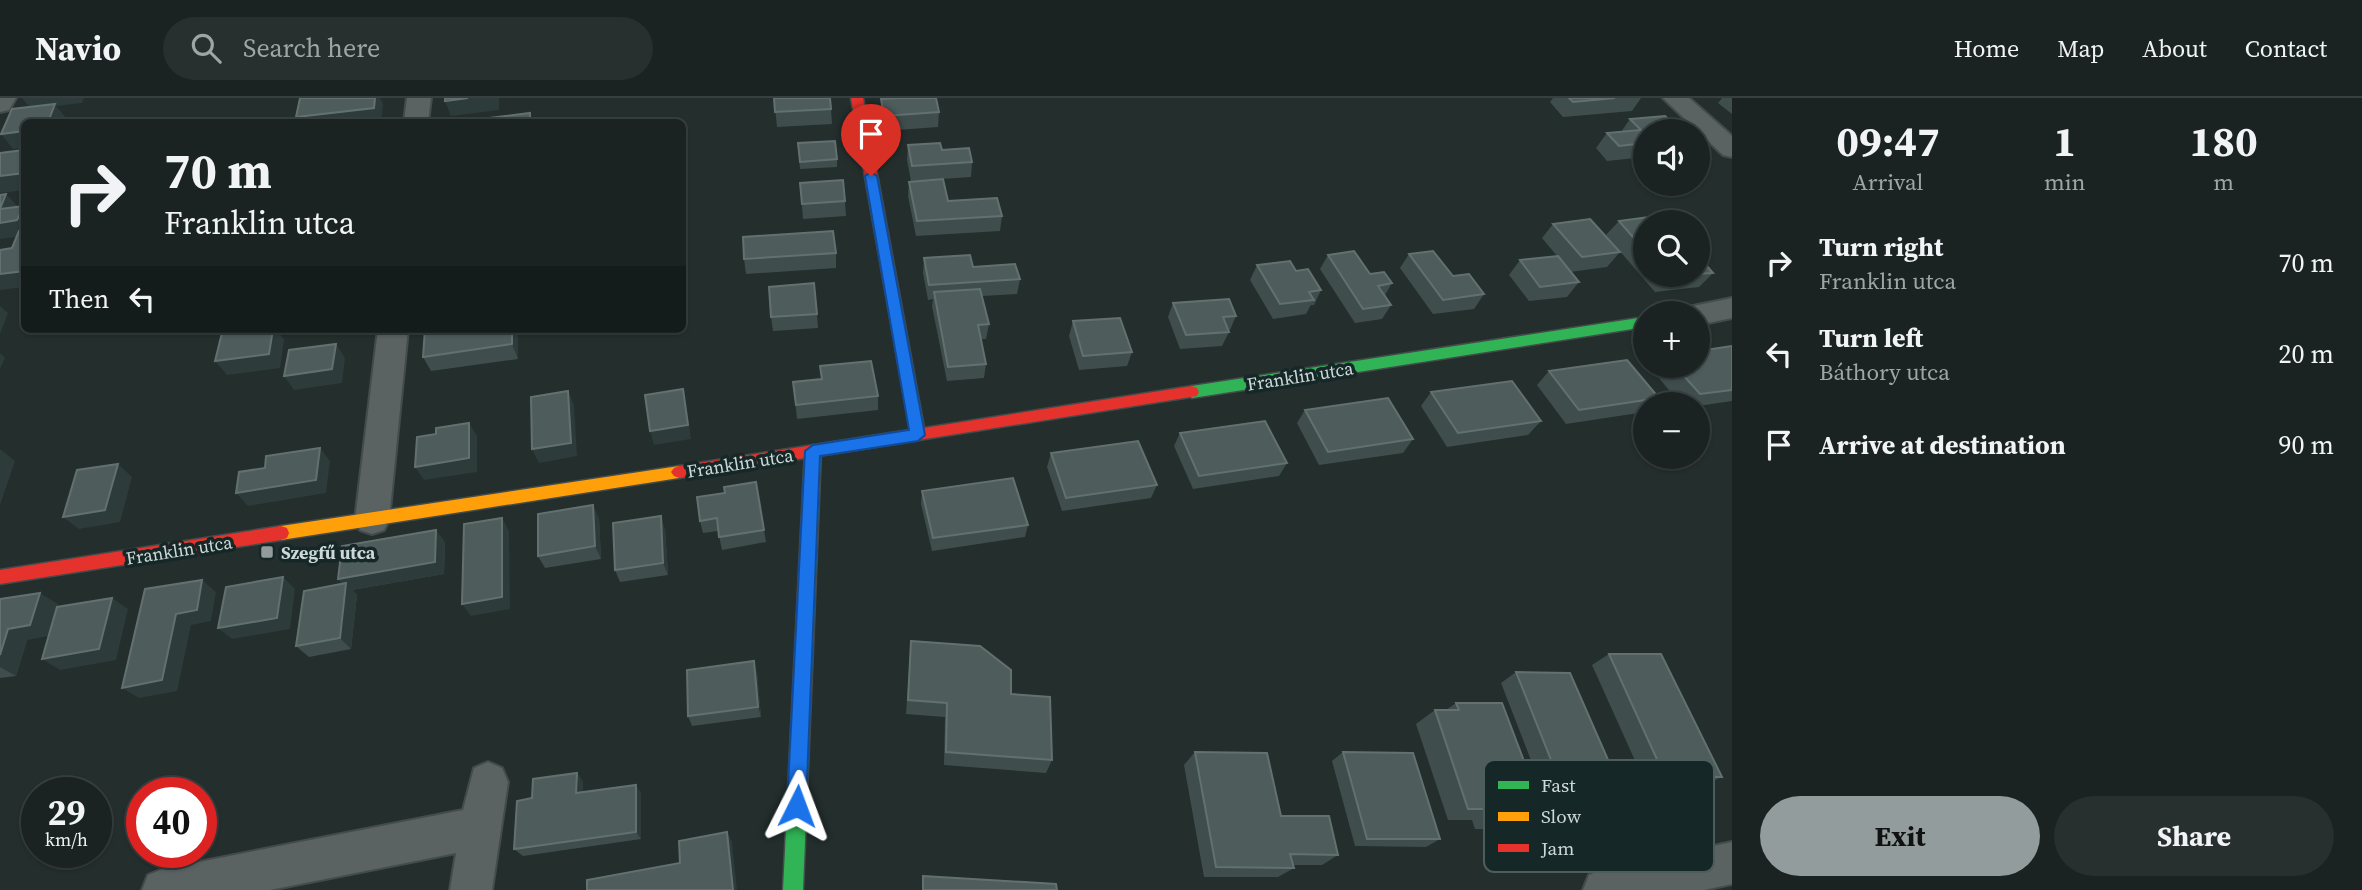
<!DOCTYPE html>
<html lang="en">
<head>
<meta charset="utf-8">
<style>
	:root { --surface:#1a2222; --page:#272f2f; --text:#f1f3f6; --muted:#9fa4a5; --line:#383f40; --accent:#929c9c }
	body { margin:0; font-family:"Source Serif 4",serif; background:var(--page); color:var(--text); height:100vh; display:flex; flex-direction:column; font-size:26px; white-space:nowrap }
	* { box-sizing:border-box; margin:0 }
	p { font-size:23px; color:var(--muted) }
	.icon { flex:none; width:38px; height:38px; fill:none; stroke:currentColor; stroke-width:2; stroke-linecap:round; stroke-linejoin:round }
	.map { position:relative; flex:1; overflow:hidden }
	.details { display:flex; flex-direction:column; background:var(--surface); width:630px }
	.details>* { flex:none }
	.guide { position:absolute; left:21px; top:21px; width:665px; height:214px; border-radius:10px; box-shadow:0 2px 5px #0004,0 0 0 2px var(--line); background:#1a2222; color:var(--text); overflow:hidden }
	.fabs { position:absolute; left:1633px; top:21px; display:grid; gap:14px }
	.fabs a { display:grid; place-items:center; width:77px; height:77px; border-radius:50%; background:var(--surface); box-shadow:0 2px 5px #0004,0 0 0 2px var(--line); font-size:35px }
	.speed { position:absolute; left:21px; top:679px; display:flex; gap:14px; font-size:35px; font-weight:700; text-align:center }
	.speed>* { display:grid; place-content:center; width:91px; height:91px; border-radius:50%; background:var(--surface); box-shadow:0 2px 5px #0004,0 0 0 2px var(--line); line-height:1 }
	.speed small { font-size:18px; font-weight:400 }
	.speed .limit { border:10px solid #d22; background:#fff; color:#111 }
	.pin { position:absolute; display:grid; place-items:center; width:60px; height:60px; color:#fff; margin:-72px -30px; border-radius:50% 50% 50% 0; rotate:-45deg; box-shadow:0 0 7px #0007 }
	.pin .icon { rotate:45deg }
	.me { position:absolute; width:77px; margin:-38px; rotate:3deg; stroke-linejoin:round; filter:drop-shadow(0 0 5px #0008) }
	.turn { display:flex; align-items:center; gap:24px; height:147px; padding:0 28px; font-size:32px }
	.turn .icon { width:91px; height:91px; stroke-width:2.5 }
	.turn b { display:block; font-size:49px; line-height:60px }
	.then { display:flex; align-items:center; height:66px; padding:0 28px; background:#0003; gap:14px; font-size:26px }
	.eta { display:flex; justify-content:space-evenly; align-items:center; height:119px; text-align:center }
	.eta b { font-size:42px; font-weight:700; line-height:49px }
	.cta { display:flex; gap:14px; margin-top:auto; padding:14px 28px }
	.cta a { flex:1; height:80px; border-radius:42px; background:var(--accent); color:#111; font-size:28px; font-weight:700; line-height:80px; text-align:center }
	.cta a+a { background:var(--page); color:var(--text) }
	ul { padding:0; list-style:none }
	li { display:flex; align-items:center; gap:21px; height:91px; padding:0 28px }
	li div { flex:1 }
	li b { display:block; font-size:26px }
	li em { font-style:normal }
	header { display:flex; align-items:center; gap:42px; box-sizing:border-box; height:98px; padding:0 35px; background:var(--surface); border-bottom:2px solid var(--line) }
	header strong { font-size:33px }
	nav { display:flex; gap:38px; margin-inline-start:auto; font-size:24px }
	.search { width:490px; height:63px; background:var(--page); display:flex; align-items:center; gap:18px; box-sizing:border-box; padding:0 24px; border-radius:38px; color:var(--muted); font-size:26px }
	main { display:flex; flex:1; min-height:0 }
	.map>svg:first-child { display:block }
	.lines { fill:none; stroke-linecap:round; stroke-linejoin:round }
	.street-casing { stroke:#434b4b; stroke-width:4 }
	.fast-casing { stroke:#434b4b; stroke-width:3 }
	.slow-casing { stroke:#434b4b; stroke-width:3 }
	.jam-casing { stroke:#434b4b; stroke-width:3 }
	.street { fill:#5a6262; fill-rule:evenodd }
	.fast { fill:#30b455; fill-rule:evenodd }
	.slow { fill:#ff9f0a; fill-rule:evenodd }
	.jam { fill:#e5322d; fill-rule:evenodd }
	.wall { fill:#3f4e4d }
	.shaded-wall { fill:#2d3b3a }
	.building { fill:#4e5d5c; stroke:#627070; stroke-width:2 }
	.route { fill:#1a73e8; stroke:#114b97; stroke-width:2 }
	.poi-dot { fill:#929c9c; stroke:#152827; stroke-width:2.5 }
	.labels { text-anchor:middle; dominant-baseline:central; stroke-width:7; stroke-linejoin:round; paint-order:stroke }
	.street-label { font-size:18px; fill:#cdd8d8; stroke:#152827 }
	.poi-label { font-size:18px; font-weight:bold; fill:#cdd8d8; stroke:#152827; text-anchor:start }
	.key { fill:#152827; stroke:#4c5d5c; stroke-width:2 }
	.key-label { font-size:19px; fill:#cdd8d8 }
</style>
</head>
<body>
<header>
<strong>Navio</strong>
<div class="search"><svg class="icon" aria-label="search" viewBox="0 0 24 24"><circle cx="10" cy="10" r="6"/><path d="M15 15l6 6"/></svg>Search here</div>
<nav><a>Home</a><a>Map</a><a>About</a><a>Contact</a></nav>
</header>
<main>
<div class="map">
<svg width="1732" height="792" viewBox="0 0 1732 792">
	<rect width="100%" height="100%" fill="#232e2d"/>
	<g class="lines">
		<!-- street casing -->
		<g class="street-casing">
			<g id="street">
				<polygon points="0,0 16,0 9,12 0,14"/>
				<polygon points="407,0 431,0 428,24 404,24"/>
				<polygon points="1663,0 1689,0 1732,38 1732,59 1723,57"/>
				<polygon points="1732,200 1732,220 1698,227 1698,215 1684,215 1688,209"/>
				<polygon points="378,231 408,231 389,422 384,432 372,436 360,432 355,422"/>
				<polygon points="488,664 502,670 508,684 492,792 450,792 456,755 270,792 142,792 148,777 163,771 463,712 474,670"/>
				<polygon points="1732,744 1732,786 1704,792 1583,792 1589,777 1604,771"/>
			</g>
		</g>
		<!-- fast casing -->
		<g class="fast-casing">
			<g id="fast">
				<polygon points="1645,219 1645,229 1192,300 1185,294 1192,288"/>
				<polygon points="813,347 818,349 821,353 803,792 783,792 805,353 808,349"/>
			</g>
		</g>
		<!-- slow casing -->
		<g class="slow-casing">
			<polygon id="slow" points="679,368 684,370 687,374 684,378 679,380 281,442 275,440 273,435 275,430 281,428"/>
		</g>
		<!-- jam casing -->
		<g class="jam-casing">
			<g id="jam">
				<polygon points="851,0 863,0 924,330 1192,288 1197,290 1199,294 1197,298 679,380 674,378 671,374 674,370 679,368 910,332"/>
				<polygon points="281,428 287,430 289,435 287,440 281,442 0,486 0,472"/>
			</g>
		</g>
		<!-- street -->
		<use href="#street" class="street"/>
		<!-- fast -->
		<use href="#fast" class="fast"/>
		<!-- slow -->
		<use href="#slow" class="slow"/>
		<!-- jam -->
		<use href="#jam" class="jam"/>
	</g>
	<!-- wall -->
	<g class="wall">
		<polygon points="774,0 831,11 832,26 777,29"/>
		<polygon points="1553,0 1641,0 1632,13 1563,19 1550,4"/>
		<polygon points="1722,0 1732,0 1732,16 1718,5"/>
		<polygon points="881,1 939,14 938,29 883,33 881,16"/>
		<polygon points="1630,21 1645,33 1645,59 1607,63 1596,50 1607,35 1621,34"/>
		<polygon points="798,45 837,61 837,69 800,71"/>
		<polygon points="908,47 942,52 972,64 971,79 911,83 907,62"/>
		<polygon points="909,84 948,103 1002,118 1000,133 916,138 908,98"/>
		<polygon points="800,85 845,103 846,118 803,121"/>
		<polygon points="1619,123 1645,124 1645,177 1698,177 1698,158 1713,175 1699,189 1655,194 1606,137"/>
		<polygon points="1553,126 1620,154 1607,169 1570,174 1579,184 1567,199 1529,203 1509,177 1520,162 1557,158 1542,140"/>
		<polygon points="836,155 836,170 746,176 744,161"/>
		<polygon points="1409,156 1453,178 1484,196 1474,211 1433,216 1400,170"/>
		<polygon points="1328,157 1392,185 1385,197 1391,207 1382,221 1355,225 1320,171"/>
		<polygon points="924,160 973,169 1020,181 1017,196 982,198 989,226 986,241 981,241 986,266 984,280 947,283 932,208 933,201 928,202 923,175"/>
		<polygon points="1257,167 1296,173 1321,192 1314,207 1311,207 1306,216 1273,221 1250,182"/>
		<polygon points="1173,205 1236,218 1230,232 1228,232 1229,234 1222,248 1180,251 1168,219"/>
		<polygon points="817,216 818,230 773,233 771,219"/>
		<polygon points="1073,223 1132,254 1127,268 1079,272 1069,238"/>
		<polygon points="518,234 518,261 431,273 423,259"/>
		<polygon points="1732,248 1732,303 1698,308 1698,306 1681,306 1652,272 1656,268 1698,268"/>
		<polygon points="820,268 878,298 878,312 797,321 793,284 821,281"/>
		<polygon points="1549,273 1659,300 1653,306 1645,306 1645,314 1566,326 1537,287"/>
		<polygon points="1431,294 1541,323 1528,337 1447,349 1421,308"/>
		<polygon points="1305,312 1413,341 1403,355 1319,367 1297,325"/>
		<polygon points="1180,335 1287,365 1279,378 1193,391 1174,348"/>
		<polygon points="1051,355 1157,387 1151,400 1062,413 1047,369"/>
		<polygon points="756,384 766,444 722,452 718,433 703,435 700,423 725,395"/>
		<polygon points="922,393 1028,427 1025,439 932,453 921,406"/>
		<polygon points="599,420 601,461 545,470 538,458"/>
		<polygon points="665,431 668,477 620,484 615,472"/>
		<polygon points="445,444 444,476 352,492 357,497 351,551 309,559 296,548 343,486 338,481"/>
		<polygon points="0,501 58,506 27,542 16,578 0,580"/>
		<polygon points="911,543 1011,596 1052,662 1046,675 944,667 945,619 906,616"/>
		<polygon points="1609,556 1722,679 1701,688 1646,687 1592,567"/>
		<polygon points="757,574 761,619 692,628 688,618"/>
		<polygon points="1516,574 1609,664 1597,670 1611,702 1593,710 1550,711 1501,585"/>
		<polygon points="1456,605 1546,721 1523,732 1475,731 1472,722 1448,722 1416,626 1435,612 1446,612"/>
		<polygon points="1195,654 1281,718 1338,757 1322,767 1293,767 1294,770 1278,779 1204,779 1184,667"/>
		<polygon points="1343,654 1440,741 1426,749 1355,748 1332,663"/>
		<polygon points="577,675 583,684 583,694 641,695 641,741 523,758 514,751 532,700"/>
	</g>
	<!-- shaded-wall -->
	<g class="shaded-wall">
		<polygon points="22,0 84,0 82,5 56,8 67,21 66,24 48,24 31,11"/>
		<polygon points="375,0 380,0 383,6 381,24 300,24 296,19"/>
		<polygon points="468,0 499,0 499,12 451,18 445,3"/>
		<polygon points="24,33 24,50 13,51 1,36"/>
		<polygon points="24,75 24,92 0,95 0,78"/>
		<polygon points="6,96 20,111 24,108 24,138 0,141 0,111"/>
		<polygon points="24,173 24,189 0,192 0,176"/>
		<polygon points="0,208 8,215 0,236"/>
		<polygon points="255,231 293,231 278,233 284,242 280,270 227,277 215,263"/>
		<polygon points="512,231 517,231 518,234 518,261 512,246"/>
		<polygon points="336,246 345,260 342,285 294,292 284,278"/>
		<polygon points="0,255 5,260 0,271"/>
		<polygon points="683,291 686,305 691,341 654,347 650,333"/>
		<polygon points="568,293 574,307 577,358 539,365 532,351"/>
		<polygon points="469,325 477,338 477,374 424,382 415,369"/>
		<polygon points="320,350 330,363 326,395 248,408 236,395"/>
		<polygon points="0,351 15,363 0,407"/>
		<polygon points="118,366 132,379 120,424 79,431 63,419"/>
		<polygon points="593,407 599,420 601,461 595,448"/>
		<polygon points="661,418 665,431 668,477 663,465"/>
		<polygon points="502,420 509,433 510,511 471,518 462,506"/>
		<polygon points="436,432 445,444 444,476 352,492 357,497 351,551 340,540 345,489 338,481"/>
		<polygon points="283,479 295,491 290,531 232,541 218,530"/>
		<polygon points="202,482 216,494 211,523 191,527 177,593 139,600 122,590 176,516"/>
		<polygon points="40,495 58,506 49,538 27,542 16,578 0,569 0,557 8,531"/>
		<polygon points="112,500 128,511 116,562 60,572 42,561"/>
		<polygon points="754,563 757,574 761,619 758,609"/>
		<polygon points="577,675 583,684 583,703 576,695"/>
		<polygon points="636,687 641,695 641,741 636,734"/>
		<polygon points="727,734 732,744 737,792 733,792"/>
	</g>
	<!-- building -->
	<g class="building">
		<polygon points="300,0 375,0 374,10 296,19"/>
		<polygon points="445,0 468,0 445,3"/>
		<polygon points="774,0 830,0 831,11 775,14"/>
		<polygon points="899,0 936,0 939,14 884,18 881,1"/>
		<polygon points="1569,0 1615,0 1573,4"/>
		<polygon points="55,6 48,24 24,24 24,33 1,36 12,11"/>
		<polygon points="530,15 530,24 455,24"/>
		<polygon points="1665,18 1680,33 1645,33 1645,45 1619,48 1607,35 1641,32 1630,21"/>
		<polygon points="835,43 837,61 800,64 798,45"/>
		<polygon points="940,45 942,52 969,50 972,64 912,68 908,47"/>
		<polygon points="24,52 21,64 24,63 24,75 0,78 0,55"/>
		<polygon points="943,81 948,103 997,100 1002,118 917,123 909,84"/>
		<polygon points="843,82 845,103 802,106 800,85"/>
		<polygon points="6,96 0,111 0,97"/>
		<polygon points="24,108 17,122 0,125 0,111"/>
		<polygon points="1649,119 1653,124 1645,124 1645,153 1619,123"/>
		<polygon points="1590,121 1620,154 1582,159 1553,126"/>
		<polygon points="24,132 24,173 0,176 0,152 12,150 19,133"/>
		<polygon points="833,133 836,155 744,161 743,139"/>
		<polygon points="1354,153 1370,176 1384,174 1392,185 1378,188 1391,207 1363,211 1328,157"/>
		<polygon points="1433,153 1453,178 1469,176 1484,196 1443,202 1409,156"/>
		<polygon points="970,157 973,169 1015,166 1020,181 929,187 924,160"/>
		<polygon points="1558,158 1579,184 1540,189 1520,162"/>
		<polygon points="1698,158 1713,175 1698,176"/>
		<polygon points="1290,163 1296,173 1308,171 1321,192 1309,194 1314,202 1280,206 1257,167"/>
		<polygon points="1666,177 1692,177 1668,179"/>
		<polygon points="814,185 817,216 771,219 769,189"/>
		<polygon points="980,191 989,226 978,227 986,266 948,269 934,194"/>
		<polygon points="1229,201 1236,218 1223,219 1229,234 1186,237 1173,205"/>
		<polygon points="1120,220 1132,254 1083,258 1073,223"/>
		<polygon points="248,231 273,231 269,256 215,263 222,235"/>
		<polygon points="425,231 512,231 512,246 423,259"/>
		<polygon points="336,246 332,271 284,278 289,252"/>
		<polygon points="1732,248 1732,292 1700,296 1675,268 1698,268 1698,253"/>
		<polygon points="1627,262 1659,300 1579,312 1549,273"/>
		<polygon points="871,263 878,298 796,307 793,284 822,281 820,268"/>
		<polygon points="1512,283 1541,323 1458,335 1431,294"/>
		<polygon points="683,291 688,327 650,333 645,297"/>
		<polygon points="568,293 571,345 532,351 531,299"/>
		<polygon points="1388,300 1413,341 1328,354 1305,312"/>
		<polygon points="1265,323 1287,365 1199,378 1180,335"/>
		<polygon points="469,325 469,360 415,369 417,339 436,336 436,330"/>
		<polygon points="1138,343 1157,387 1066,400 1051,355"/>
		<polygon points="320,350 316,382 236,395 239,374 265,370 266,358"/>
		<polygon points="118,366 105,412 63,419 77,372"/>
		<polygon points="1013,380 1028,427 933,440 922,393"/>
		<polygon points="756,384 764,432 719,439 717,420 700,423 697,399 725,395 724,389"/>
		<polygon points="593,407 595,448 538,458 538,416"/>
		<polygon points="661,418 663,465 615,472 613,425"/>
		<polygon points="502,420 502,499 462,506 464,426"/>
		<polygon points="436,432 435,464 338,481 342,448"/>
		<polygon points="283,479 277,520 218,530 226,489"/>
		<polygon points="202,482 197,512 176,516 162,582 122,590 145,491"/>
		<polygon points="346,485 340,540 296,548 304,493"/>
		<polygon points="40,495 30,527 8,531 0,557 0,501"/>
		<polygon points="112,500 99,551 42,561 57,509"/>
		<polygon points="911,543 980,548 1011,572 1011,596 1050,599 1052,662 946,654 947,605 908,602"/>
		<polygon points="1609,556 1661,556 1722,679 1665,679"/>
		<polygon points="754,563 758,609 688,618 687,572"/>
		<polygon points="1516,574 1570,575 1609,664 1595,664 1611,702 1567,702"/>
		<polygon points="1456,605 1502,605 1546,721 1497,720 1494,711 1468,711 1435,612 1459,612"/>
		<polygon points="1195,654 1267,655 1281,718 1329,718 1338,757 1290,756 1294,770 1216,769"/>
		<polygon points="1343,654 1413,655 1440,741 1367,741"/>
		<polygon points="577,675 576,695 636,687 636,734 514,751 517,703 532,700 533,681"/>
		<polygon points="727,734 733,792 587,792 587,782 680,765 679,743"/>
		<polygon points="923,778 1056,786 1057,792 923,792"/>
	</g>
	<!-- route -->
	<polygon class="route" points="871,74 877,78 925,337 918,343 820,358 806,708 803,715 797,718 790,715 787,708 805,353 813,347 909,332 865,78"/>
	<!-- markers -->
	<rect class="poi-dot" x="260" y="447" width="14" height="14" rx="3.5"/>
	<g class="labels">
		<!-- street labels -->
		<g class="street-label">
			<text transform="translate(1300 278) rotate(-9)">Franklin utca</text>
			<text transform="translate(740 365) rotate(-9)">Franklin utca</text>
			<text transform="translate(179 452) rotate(-9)">Franklin utca</text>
		</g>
		<!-- poi labels -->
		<g class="poi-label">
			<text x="281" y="454">Szegfű utca</text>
		</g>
	</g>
	<!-- legend -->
	<rect x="1484" y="662" width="230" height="112" rx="10" class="key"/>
	<rect x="1498" y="683" width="31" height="8" fill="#30b455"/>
	<rect x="1498" y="714" width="31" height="9" fill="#ff9f0a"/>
	<rect x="1498" y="746" width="31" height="8" fill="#e5322d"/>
	<g class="key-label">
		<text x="1541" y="694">Fast</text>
		<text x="1541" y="725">Slow</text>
		<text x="1541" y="757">Jam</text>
	</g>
</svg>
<div class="fabs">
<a><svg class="icon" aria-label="sound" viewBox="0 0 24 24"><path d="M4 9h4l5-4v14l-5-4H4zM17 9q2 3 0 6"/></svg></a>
<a><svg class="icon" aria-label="search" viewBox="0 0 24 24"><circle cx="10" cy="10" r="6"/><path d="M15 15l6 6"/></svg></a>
<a>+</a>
<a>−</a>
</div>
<div class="speed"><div>29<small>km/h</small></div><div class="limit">40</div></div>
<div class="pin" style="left:871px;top:78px;background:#d93025"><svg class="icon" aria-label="arrive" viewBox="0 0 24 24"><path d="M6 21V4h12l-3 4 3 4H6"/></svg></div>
<svg class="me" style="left:797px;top:708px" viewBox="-20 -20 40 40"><path d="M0-17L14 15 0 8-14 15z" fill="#1a73e8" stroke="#fff" stroke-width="4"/></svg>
<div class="guide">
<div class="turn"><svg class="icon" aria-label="right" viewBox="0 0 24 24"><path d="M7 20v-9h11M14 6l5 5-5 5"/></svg><div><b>70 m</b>Franklin utca</div></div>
<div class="then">Then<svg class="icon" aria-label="left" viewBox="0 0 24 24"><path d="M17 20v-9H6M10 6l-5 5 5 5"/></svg></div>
</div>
</div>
<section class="details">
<div class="eta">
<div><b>09:47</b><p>Arrival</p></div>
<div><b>1</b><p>min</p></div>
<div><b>180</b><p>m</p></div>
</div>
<ul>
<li><svg class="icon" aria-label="right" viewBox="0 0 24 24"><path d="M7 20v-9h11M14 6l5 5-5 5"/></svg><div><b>Turn right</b><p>Franklin utca</p></div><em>70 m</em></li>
<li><svg class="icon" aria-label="left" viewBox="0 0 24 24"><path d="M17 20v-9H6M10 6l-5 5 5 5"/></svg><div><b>Turn left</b><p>Báthory utca</p></div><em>20 m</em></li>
<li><svg class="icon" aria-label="arrive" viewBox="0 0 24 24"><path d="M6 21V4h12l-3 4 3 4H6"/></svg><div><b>Arrive at destination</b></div><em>90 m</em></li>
</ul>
<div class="cta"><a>Exit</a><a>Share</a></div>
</section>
</main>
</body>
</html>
